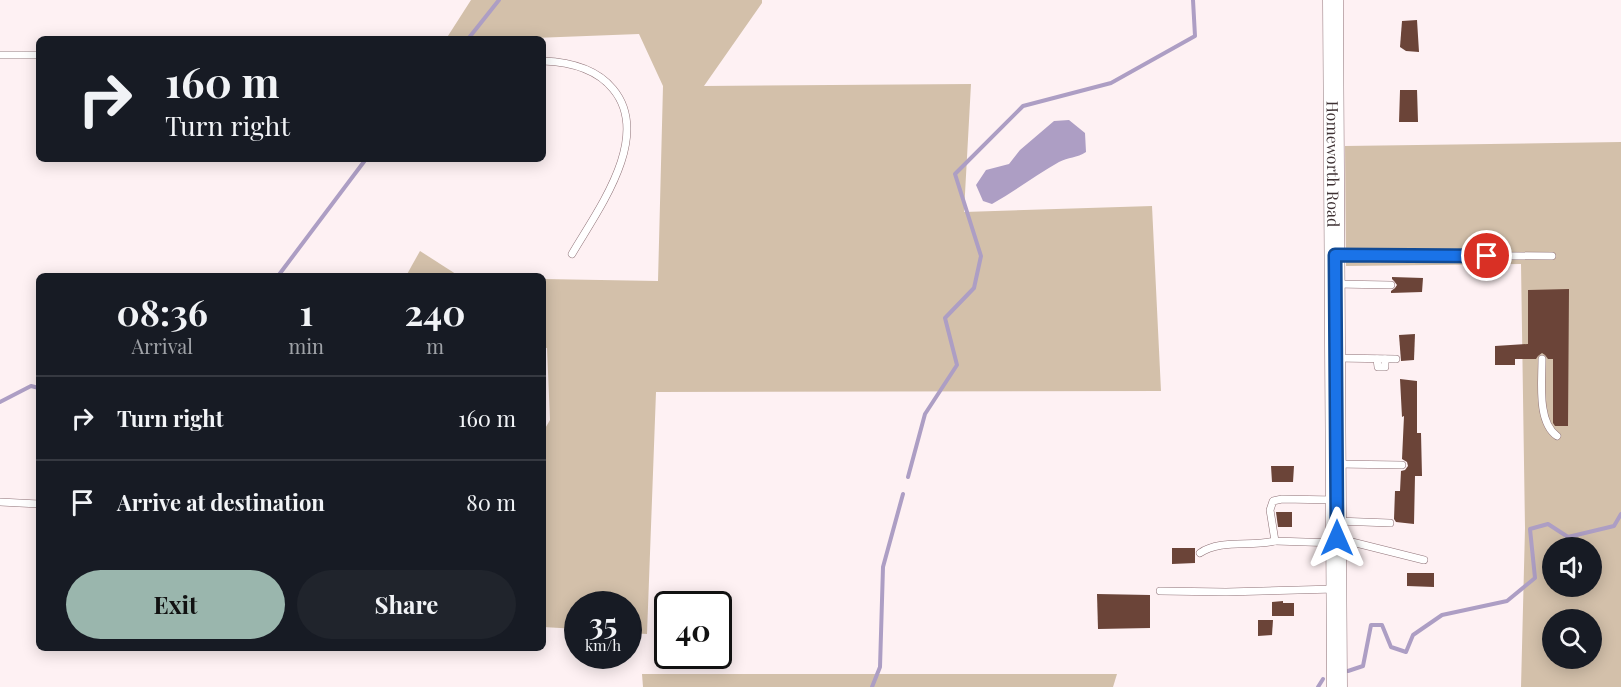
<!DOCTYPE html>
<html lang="en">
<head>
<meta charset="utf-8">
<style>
	:root { --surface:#171b24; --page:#20242c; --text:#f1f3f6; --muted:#9ea1a6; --line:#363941; --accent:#9ab6ad }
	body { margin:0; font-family:"Playfair Display",serif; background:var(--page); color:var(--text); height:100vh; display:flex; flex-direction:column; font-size:22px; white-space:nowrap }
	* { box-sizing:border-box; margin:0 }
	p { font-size:20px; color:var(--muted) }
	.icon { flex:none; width:33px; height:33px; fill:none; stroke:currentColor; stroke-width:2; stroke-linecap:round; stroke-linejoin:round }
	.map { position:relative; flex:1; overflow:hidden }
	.sheet { position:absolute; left:36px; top:273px; width:510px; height:378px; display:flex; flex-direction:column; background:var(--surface); border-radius:9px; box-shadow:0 3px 15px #0003 }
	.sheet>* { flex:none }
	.hud { position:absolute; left:36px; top:36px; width:510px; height:126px; border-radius:9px; box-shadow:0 3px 15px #0003; background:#171b24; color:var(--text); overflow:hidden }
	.controls { position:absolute; left:1542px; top:537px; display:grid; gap:12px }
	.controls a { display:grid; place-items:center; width:60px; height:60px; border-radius:50%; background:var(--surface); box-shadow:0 3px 15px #0003; font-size:30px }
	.speed { position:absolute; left:564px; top:591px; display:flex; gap:12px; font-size:30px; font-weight:700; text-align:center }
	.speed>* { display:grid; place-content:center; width:78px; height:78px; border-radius:50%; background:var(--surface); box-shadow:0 3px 15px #0003; line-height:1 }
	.speed small { font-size:15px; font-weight:400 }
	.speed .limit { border:3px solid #111; border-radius:9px; background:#fff; color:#111 }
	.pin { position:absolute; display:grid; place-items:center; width:51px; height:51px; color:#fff; margin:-26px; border:3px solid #fff; border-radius:50%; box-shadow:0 2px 6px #0007 }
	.me { position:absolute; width:66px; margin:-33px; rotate:0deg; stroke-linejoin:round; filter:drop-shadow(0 0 4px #0008) }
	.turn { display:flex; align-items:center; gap:21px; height:126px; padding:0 30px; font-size:27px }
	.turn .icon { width:78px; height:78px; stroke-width:2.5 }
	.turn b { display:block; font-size:42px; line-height:51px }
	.eta { display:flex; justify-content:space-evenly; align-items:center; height:102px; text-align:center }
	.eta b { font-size:36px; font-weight:700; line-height:42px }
	.action { display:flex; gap:12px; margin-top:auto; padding:12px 30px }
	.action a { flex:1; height:69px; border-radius:36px; background:var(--accent); color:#111; font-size:24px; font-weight:700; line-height:69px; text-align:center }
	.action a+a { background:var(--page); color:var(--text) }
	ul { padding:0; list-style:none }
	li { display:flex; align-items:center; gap:18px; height:84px; padding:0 30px; border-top:2px solid var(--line) }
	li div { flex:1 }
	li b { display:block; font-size:22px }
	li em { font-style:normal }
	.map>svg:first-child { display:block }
	.green { fill:#d3c0aa; fill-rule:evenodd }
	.water { fill:#ad9ec4 }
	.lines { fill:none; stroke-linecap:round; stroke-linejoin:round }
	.stream { stroke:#ad9ec4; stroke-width:4 }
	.building { fill:#6b4438 }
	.lane-casing { stroke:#8f7277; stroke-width:8 }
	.secondary-casing { stroke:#8f7277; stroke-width:21 }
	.lane { stroke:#fff; stroke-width:7 }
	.secondary { stroke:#fff; stroke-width:20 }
	.route-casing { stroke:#114b97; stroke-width:15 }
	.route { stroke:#1a73e8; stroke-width:10 }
	.labels { text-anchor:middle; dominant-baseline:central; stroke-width:6; stroke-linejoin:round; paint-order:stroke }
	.street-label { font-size:16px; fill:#3e3133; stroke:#fef1f3 }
</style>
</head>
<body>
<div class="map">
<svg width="1621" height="687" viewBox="0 0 1621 687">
	<rect width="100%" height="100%" fill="#fef1f3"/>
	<!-- green -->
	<g class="green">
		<polygon points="471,0 762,0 762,3 704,86 971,84 964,212 1152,206 1161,391 656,392 647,634 629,633 628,604 578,604 577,629 543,627 543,432 550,420 547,348 543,348 543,279 658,281 663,86 639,34 505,39 446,39"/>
		<path d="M 1621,142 L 1621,687 L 1521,687 L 1525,528 L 1521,264 L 1346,266 L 1345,146 ZM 1552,548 L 1592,548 L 1592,586 L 1552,586 ZM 1552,620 L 1592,620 L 1592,658 L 1552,658 Z"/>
		<polygon points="420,251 459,276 406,276"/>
		<polygon points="642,674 1117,674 1113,687 643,687"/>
	</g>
	<!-- water -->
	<path class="water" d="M 1069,120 L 1085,133 L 1086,152 C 1077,158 1068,157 1059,162 C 1036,175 1015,191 992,204 L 983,201 L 976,185 L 986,170 L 1009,164 L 1020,150 L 1054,121 Z"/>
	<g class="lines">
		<!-- stream -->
		<g class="stream">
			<polyline points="468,39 499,0"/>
			<polyline points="278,276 366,159"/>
			<polyline points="0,402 31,386 39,388"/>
			<polyline points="908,477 925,414 957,365 945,318 974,288 981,256 955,174 1023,106 1111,83 1195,36 1193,0"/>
			<polyline points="1348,671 1363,666 1371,625 1382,625 1391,647 1406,652 1413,635 1442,615 1507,601 1535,578 1530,529 1548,524 1568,537 1614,526 1621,514"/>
			<polyline points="872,687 880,667 883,567 903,494"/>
			<polyline points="1318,687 1323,679"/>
		</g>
	</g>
	<!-- building -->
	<g class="building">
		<polygon points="1417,20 1419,52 1406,51 1400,47 1402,21"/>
		<polygon points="1400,90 1417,90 1418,122 1399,122"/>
		<polygon points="1392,277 1423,278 1422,292 1391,293 1391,291 1395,288 1397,285 1394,281 1392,279"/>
		<polygon points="1569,289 1568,426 1555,426 1553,423 1553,359 1548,359 1545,355 1542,353 1538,356 1536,359 1515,359 1515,365 1495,365 1495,346 1528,344 1528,290"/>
		<polygon points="1415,334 1414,360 1401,361 1399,335"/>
		<polygon points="1400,379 1417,381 1417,433 1421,433 1422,476 1415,476 1414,524 1396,522 1394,519 1395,491 1400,491 1401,471 1405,470 1408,466 1407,462 1402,459 1404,416 1402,417"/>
		<polygon points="1271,466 1294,466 1293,482 1272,482"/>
		<polygon points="1276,512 1292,512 1292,527 1278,527"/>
		<polygon points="1172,548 1195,548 1195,563 1172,564"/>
		<polygon points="1407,573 1434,573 1434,587 1407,586"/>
		<polygon points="1097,594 1150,595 1150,628 1098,629"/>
		<polygon points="1283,601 1283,603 1294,603 1294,616 1272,616 1272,602"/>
		<polygon points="1258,620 1273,620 1272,635 1258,636"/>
	</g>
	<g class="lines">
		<!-- lane casing -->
		<g class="lane-casing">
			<g id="lane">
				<polyline points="0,55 39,55"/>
				<path d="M 543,61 C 570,62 596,68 613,89 C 653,137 597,211 572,254"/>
				<polyline points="1335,255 1552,256"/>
				<polyline points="1336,284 1391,285"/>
				<polyline points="1336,358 1396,359"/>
				<polyline points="1377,359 1378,367 1385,367 1385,359"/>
				<path d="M 1542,359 C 1542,382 1537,422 1557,436"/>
				<polyline points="1337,464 1402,465"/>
				<polyline points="1335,500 1282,499 1273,501 1270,510 1275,541 1336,543"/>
				<polyline points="0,502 39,504"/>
				<polyline points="1337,521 1390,523"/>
				<polyline points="1340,539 1424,560"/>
				<path d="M 1200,553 C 1220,539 1252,547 1275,541"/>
				<polyline points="1160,591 1226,592 1335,589"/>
			</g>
		</g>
		<!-- secondary casing -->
		<g class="secondary-casing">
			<g id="secondary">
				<path id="s1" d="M 1333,0 L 1337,687"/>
			</g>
		</g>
		<!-- lane -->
		<use href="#lane" class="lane"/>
		<!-- secondary -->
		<use href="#secondary" class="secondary"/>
	</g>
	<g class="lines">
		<!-- route casing -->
		<g class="route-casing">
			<polyline id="route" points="1337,538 1335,255 1487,256"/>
		</g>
		<!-- route -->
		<use href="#route" class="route"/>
	</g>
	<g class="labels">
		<!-- street labels -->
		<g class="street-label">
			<text stroke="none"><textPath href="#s1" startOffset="164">Homeworth Road</textPath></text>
		</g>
	</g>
</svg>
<div class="controls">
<a><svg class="icon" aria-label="sound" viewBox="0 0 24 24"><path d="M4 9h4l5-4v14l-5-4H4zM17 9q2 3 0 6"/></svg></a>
<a><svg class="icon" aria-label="search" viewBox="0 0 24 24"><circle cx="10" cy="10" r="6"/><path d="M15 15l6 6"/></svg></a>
</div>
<div class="speed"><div>35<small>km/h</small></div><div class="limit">40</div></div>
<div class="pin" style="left:1487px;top:256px;background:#d93025"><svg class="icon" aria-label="arrive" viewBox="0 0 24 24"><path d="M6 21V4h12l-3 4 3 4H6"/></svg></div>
<svg class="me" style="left:1337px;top:538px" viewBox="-20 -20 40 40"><path d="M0-17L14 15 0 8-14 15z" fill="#1a73e8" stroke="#fff" stroke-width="4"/></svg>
<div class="hud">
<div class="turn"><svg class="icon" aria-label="right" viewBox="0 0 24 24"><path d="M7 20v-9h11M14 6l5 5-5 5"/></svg><div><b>160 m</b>Turn right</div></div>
</div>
<section class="sheet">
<div class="eta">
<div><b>08:36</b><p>Arrival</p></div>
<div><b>1</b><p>min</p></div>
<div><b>240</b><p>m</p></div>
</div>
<ul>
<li><svg class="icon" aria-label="right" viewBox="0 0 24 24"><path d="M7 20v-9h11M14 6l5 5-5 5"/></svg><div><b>Turn right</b></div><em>160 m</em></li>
<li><svg class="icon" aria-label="arrive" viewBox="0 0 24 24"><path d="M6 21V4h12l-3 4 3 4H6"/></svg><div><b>Arrive at destination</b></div><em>80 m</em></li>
</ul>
<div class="action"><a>Exit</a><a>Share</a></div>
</section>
</div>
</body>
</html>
